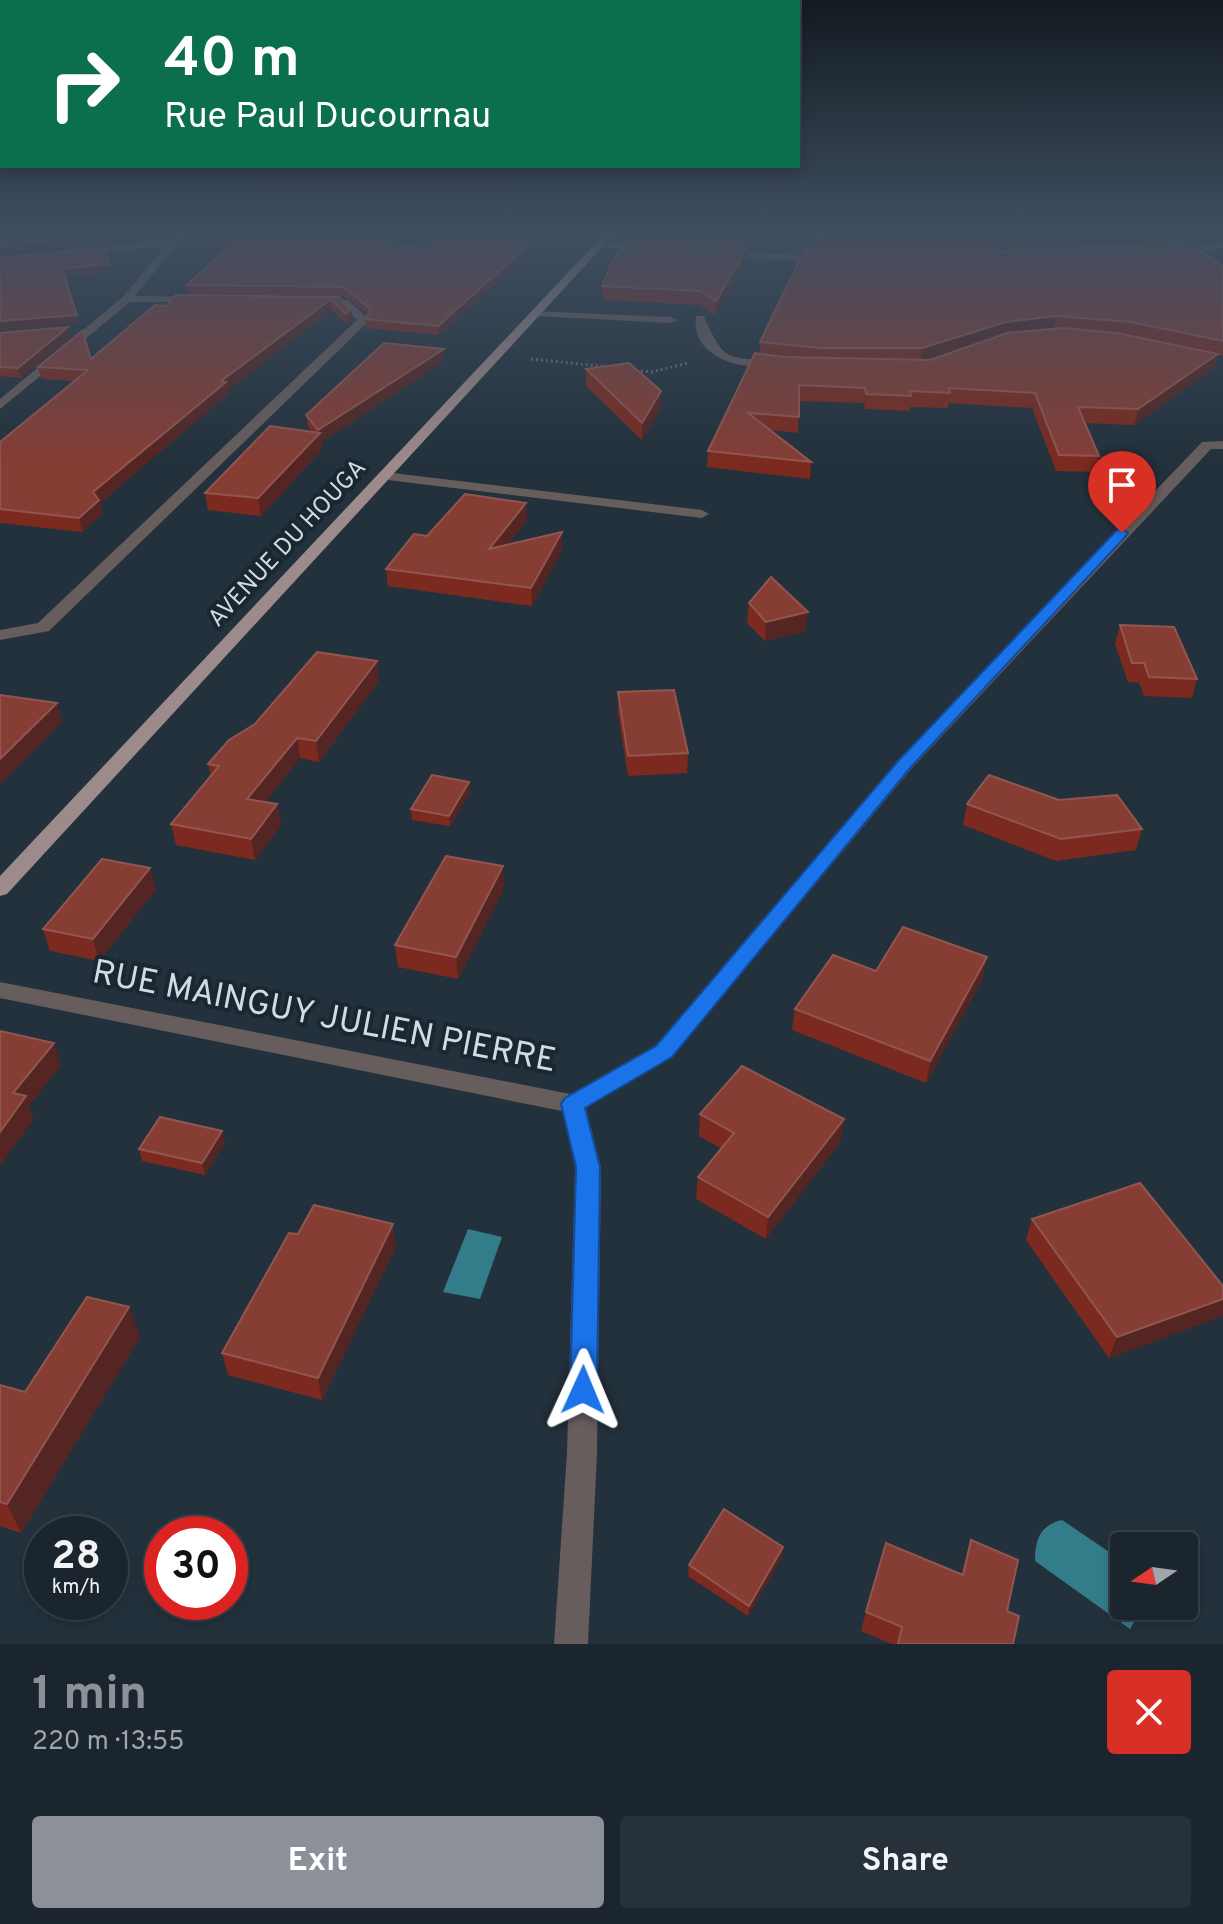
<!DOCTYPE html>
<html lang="en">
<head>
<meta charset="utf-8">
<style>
	:root { --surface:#1a252d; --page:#273139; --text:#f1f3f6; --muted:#9fa5aa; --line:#384249; --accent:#8c9099 }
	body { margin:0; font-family:Overpass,sans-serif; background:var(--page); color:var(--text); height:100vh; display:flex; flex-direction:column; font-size:30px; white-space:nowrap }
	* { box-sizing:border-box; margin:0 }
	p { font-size:26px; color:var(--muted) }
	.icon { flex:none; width:44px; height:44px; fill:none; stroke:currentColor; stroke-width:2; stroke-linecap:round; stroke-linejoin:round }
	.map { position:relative; height:1644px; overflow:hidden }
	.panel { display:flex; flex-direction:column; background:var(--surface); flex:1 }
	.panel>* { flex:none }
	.top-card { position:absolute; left:0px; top:0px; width:800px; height:168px; box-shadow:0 4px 12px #0003,0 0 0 2px var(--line); background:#0b6e4f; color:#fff; overflow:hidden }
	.needle { width:52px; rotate:257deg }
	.controls { position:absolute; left:1110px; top:1532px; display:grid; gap:16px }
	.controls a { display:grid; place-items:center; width:88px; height:88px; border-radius:8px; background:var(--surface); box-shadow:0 4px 12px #0003,0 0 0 2px var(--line); font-size:40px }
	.speed { position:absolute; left:24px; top:1516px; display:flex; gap:16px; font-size:40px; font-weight:700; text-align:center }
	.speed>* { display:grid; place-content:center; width:104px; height:104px; border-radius:50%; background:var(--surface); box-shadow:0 4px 12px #0003,0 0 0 2px var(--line); line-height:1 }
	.speed small { font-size:20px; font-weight:400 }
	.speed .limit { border:12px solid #d22; background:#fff; color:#111 }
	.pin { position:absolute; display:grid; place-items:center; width:68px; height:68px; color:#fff; margin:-82px -34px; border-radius:50% 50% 50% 0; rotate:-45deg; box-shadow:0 0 8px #0007 }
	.pin .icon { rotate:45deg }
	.me { position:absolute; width:88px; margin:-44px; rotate:1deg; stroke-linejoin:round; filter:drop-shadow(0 0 6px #0008) }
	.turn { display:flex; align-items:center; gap:28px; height:168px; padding:0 32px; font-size:36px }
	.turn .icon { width:104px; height:104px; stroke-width:2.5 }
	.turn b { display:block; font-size:56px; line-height:68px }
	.round { display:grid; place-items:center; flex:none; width:84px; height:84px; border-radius:8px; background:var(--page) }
	.headline { display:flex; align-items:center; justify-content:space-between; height:136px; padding:0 32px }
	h1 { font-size:48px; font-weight:700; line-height:60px; color:var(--accent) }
	.cta { display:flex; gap:16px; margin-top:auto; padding:16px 32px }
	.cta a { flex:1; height:92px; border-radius:8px; background:var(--accent); color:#fff; font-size:32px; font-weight:700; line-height:92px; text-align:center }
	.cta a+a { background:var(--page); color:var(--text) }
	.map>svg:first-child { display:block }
	.water { fill:#337d8a }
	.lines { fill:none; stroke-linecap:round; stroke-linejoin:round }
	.path { stroke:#636f79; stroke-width:3; stroke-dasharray:2 3; stroke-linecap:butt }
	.minor { fill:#675d5d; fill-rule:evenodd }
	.major { fill:#9d8a8a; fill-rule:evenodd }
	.wall { fill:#7c2a1f; fill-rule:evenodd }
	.shaded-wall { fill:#542522 }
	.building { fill:#853d34; stroke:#91564f; stroke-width:2 }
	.route { fill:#1a73e8; stroke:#114b97; stroke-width:2 }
	.labels { text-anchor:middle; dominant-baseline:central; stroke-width:8; stroke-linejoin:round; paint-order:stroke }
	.far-street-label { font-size:24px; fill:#d2dbe3; stroke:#1a2732 }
	.near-street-label { font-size:34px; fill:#d2dbe3; stroke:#1a2732 }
</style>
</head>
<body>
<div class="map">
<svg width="1223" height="1644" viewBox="0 0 1223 1644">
	<rect width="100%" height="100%" fill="#23313c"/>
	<!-- water -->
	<g class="water">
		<polygon points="468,1229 502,1237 480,1299 443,1292"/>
		<path d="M 1062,1520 L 1124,1562 L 1124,1606 L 1143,1606 L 1130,1629 L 1035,1561 C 1035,1540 1040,1525 1062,1520 Z"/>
	</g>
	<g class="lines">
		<!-- path -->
		<g class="path">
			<polyline points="531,359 609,367"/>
			<polyline points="631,370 652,372 688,363"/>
		</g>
		<!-- minor -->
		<g class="minor">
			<polygon points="177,232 187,232 135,296 198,297 202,298 202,302 130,302 0,409 0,399 123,297 165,246 80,255 75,252 76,250 171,239"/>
			<polygon points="597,242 652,245 657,248 652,251 601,247 596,244"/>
			<polygon points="1223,242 1223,248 1172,254 1167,251"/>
			<polygon points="720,252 828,256 833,259 828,262 716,257 715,255"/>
			<polygon points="322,300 348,300 370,320 49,631 0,640 0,630 38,623 357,320 341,305 322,304"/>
			<polygon points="532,311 671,317 677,320 671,323 536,316 532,315"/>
			<path d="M 696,316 L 704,316 C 724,362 726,358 776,360 L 782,364 C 775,369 767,367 757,367 C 728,365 691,352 696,316 Z"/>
			<polygon points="1223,441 1223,449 1211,449 912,768 672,1057 586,1108 601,1167 597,1453 588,1644 554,1644 567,1453 575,1167 562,1111 0,998 0,982 570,1094 656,1045 898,760 1202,442"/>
			<polygon points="384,472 702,510 709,514 702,518 379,479 377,476"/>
		</g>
		<!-- major -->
		<polygon class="major" points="606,232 616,232 7,894 0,896 0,876"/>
	</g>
	<!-- wall -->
	<g class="wall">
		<polygon points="0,232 174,232 170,236 139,240 99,236 101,244"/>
		<polygon points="448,232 552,232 439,335 366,328 365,319 368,314 344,296 189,294 187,285 227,248 181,244 180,235 426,248"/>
		<polygon points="640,232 764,232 754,248 748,247 747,260 715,315 699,305 602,300 602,286 640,240"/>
		<path d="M 987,232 L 1170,232 L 1168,243 L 1223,266 L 1223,356 L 1218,355 L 1214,368 L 1134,425 L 1085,423 L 1099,456 L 1096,472 L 1056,471 L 1032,408 L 948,403 L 948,408 L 910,407 L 909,411 L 865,409 L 864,403 L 799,401 L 798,433 L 771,430 L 811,462 L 810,479 L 707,467 L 708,451 L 760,353 L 760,342 L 809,249 L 810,239 L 997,242 L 996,251 L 1013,250 ZM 961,349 L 930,360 L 926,360 L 939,356 Z"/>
		<polygon points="339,297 351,309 353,320 347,325 332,310 228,390 228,394 100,503 102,514 82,532 0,523 0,442 75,381 41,379 38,367 91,359 166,306"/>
		<polygon points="68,327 70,337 21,378 0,376 0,333"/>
		<polygon points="444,361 321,442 322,449 261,516 208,510 205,493 312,432 308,427 306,415"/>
		<polygon points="586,369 661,391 661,408 642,440 586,386"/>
		<polygon points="527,520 507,545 562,532 562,550 532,606 388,586 386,569 427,536"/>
		<polygon points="749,603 806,631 765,641 747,623"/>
		<polygon points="1120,625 1197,679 1192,698 1144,696 1139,683 1128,682 1115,644"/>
		<polygon points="379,681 319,762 300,758 265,802 277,804 281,825 255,860 176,845 171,824 211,776 208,764"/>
		<polygon points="618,692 688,753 687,773 628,776 618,713"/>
		<polygon points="469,782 470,792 450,826 412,820 411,809"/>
		<polygon points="967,804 1142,829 1136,850 1056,861 963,825"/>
		<polygon points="504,888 458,979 398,967 395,945"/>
		<polygon points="156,889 99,961 50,951 43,929"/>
		<polygon points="983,978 926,1083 792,1030 795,1009"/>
		<polygon points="700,1114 841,1141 766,1239 696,1199 698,1177 722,1149 699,1136"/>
		<polygon points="225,1142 205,1175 142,1161 139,1149"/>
		<polygon points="1032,1219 1223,1286 1223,1313 1222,1316 1109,1358 1026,1240"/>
		<polygon points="396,1246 322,1400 228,1375 222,1353"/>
		<polygon points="140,1337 21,1533 0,1526 0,1385 25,1392"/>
		<polygon points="971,1540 1007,1611 1013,1644 892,1644 861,1631 866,1612 961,1575"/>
		<polygon points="782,1557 748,1616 688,1576 689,1565"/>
	</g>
	<!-- shaded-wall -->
	<g class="shaded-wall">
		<polygon points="137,232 174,232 170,236 139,240"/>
		<polygon points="543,232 552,232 439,335 438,326"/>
		<polygon points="757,232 764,232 754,248 755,235"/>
		<polygon points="1157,232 1170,232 1168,243 1017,253 1019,241"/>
		<polygon points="99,236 101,244 0,255 0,246"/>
		<polygon points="748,246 747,260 715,315 716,301"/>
		<polygon points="109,264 111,273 64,278 62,269"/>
		<polygon points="331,299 332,310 228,390 228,394 100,503 102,514 82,532 79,518 93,492 221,381"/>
		<polygon points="351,309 353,320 347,325 346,314"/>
		<polygon points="77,315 79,324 0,331 0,321"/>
		<polygon points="1057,316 1054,330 1004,336 920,362 922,348 1006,322"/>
		<polygon points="68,327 70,337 21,378 18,368"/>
		<polygon points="444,349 444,361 321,442 322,449 261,516 258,498 319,434 318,430"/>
		<polygon points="1218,354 1214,368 1134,425 1138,409"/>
		<polygon points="661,391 661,408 642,440 642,423"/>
		<polygon points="526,503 527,520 490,566 489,549"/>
		<polygon points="562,532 562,550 532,606 531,588"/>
		<polygon points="808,612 806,631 765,641 766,622"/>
		<polygon points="377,661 379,681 319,762 316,741"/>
		<polygon points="57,703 62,722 0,784 0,759"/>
		<polygon points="297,738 300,758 251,820 247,799"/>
		<polygon points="469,782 470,792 450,826 449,816"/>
		<polygon points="277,804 281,825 255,860 251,839"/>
		<polygon points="503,866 504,888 458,979 456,957"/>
		<polygon points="150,868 156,889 99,961 93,939"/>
		<polygon points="987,957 983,978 926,1083 930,1061"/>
		<polygon points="54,1043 61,1065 29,1106 34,1119 0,1166 0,1131 13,1093"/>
		<polygon points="844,1119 841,1141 766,1239 768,1217"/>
		<polygon points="222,1131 225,1142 205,1175 202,1163"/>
		<polygon points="393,1224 396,1246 322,1400 318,1378"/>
		<polygon points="1223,1299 1223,1313 1222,1316 1109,1358 1117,1337"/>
		<polygon points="129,1307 140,1337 21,1533 7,1504"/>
		<polygon points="783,1547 782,1557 748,1616 749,1606"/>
	</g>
	<!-- building -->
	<g class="building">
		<polygon points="0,232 98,232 99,236 0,246"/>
		<polygon points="183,232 363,232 402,246 426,248 448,232 543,232 438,326 365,319 371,309 343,287 187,285 235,241 180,235"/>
		<polygon points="699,232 757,232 755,235"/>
		<polygon points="813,232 986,232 997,242 810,239"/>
		<polygon points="1005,232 1157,232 1019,241"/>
		<polygon points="631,239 748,246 716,301 700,291 602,286 613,259"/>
		<polygon points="1187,242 1223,266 1223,341 1131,322 1057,316 1006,322 922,348 820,348 760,342 805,249 992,252"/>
		<polygon points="103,247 109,264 62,269 77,315 0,321 0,258"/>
		<polygon points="176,295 339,297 351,309 346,314 331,299 221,381 226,382 93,492 99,500 79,518 0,509 0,442 88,370 38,367 82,331 91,359 155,305 166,306"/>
		<polygon points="68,327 18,368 0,367 0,333"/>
		<polygon points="1062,328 1117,333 1218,354 1138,409 1078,407 1099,456 1059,455 1035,393 949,388 950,393 910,391 911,396 866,394 865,388 799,385 799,417 748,413 811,462 708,451 755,353 784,357 930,360 1007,333"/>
		<polygon points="384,343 444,349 318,430 306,415"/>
		<polygon points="629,363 661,391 642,423 586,369"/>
		<polygon points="270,426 320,433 258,498 205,493"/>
		<polygon points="465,494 526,503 489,549 562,532 531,588 386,569 414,534 427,536"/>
		<polygon points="771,577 808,612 766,622 749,603"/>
		<polygon points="1120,625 1174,627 1197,679 1149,677 1144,663 1132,663"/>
		<polygon points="317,652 377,661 316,741 297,738 247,799 277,804 251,839 171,824 219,766 208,764 229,740 255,724"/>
		<polygon points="674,690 688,753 628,756 618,692"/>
		<polygon points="0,695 57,703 0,759"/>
		<polygon points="432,775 469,782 449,816 411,809"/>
		<polygon points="989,775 1059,800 1117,795 1142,829 1061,839 967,804"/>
		<polygon points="446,856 503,866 456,957 395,945"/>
		<polygon points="102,859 150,868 93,939 43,929"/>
		<polygon points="903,927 987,957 930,1061 795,1009 833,955 876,971"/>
		<polygon points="0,1031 54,1043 13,1093 26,1096 0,1132"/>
		<polygon points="742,1066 844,1119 768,1217 698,1177 734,1133 700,1114"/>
		<polygon points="160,1117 222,1131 202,1163 139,1149"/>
		<polygon points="1140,1183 1223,1286 1223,1299 1117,1337 1032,1219"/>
		<polygon points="314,1205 393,1224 318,1378 222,1353 289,1233 298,1234"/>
		<polygon points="87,1297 129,1307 7,1504 0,1502 0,1385 25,1392"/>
		<polygon points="724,1509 783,1547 749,1606 689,1565"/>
		<polygon points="971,1540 1018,1560 1007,1611 1019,1616 1013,1644 898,1644 902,1627 866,1612 886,1543 963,1575"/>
	</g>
	<!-- sky -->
	<linearGradient id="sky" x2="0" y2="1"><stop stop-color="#131b21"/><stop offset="0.5" stop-color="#3f4e61"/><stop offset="1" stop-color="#3f4e61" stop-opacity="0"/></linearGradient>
	<rect width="1223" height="462" fill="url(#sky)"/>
	<!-- route -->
	<polygon class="route" points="1122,529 1128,533 1126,536 911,767 672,1057 585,1108 600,1167 597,1390 593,1399 583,1402 574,1399 570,1390 576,1167 561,1104 565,1098 656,1046 899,760 1117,530"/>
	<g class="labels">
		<!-- far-street labels -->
		<g class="far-street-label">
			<text transform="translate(288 544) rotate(-47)">AVENUE DU HOUGA</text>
		</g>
		<!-- near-street labels -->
		<g class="near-street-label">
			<text transform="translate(324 1018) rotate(11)">RUE MAINGUY JULIEN PIERRE</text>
		</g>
	</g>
</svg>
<div class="controls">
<a><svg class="needle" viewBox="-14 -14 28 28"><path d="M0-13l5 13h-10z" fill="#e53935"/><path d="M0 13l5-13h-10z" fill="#9fa5aa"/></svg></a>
</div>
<div class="speed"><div>28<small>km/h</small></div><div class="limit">30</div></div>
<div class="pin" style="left:1122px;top:533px;background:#d93025"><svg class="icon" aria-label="arrive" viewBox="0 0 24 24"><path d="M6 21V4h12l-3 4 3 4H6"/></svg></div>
<svg class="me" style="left:583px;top:1390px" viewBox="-20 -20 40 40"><path d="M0-17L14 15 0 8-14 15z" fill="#1a73e8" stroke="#fff" stroke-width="4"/></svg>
<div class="top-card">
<div class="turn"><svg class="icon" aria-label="right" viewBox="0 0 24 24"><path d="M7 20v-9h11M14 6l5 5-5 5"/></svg><div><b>40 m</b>Rue Paul Ducournau</div></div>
</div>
</div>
<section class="panel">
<div class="headline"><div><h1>1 min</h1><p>220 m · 13:55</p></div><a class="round" style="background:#d93025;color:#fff"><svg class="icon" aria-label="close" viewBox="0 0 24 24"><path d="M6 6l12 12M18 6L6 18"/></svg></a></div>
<div class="cta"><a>Exit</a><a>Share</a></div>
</section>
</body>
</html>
